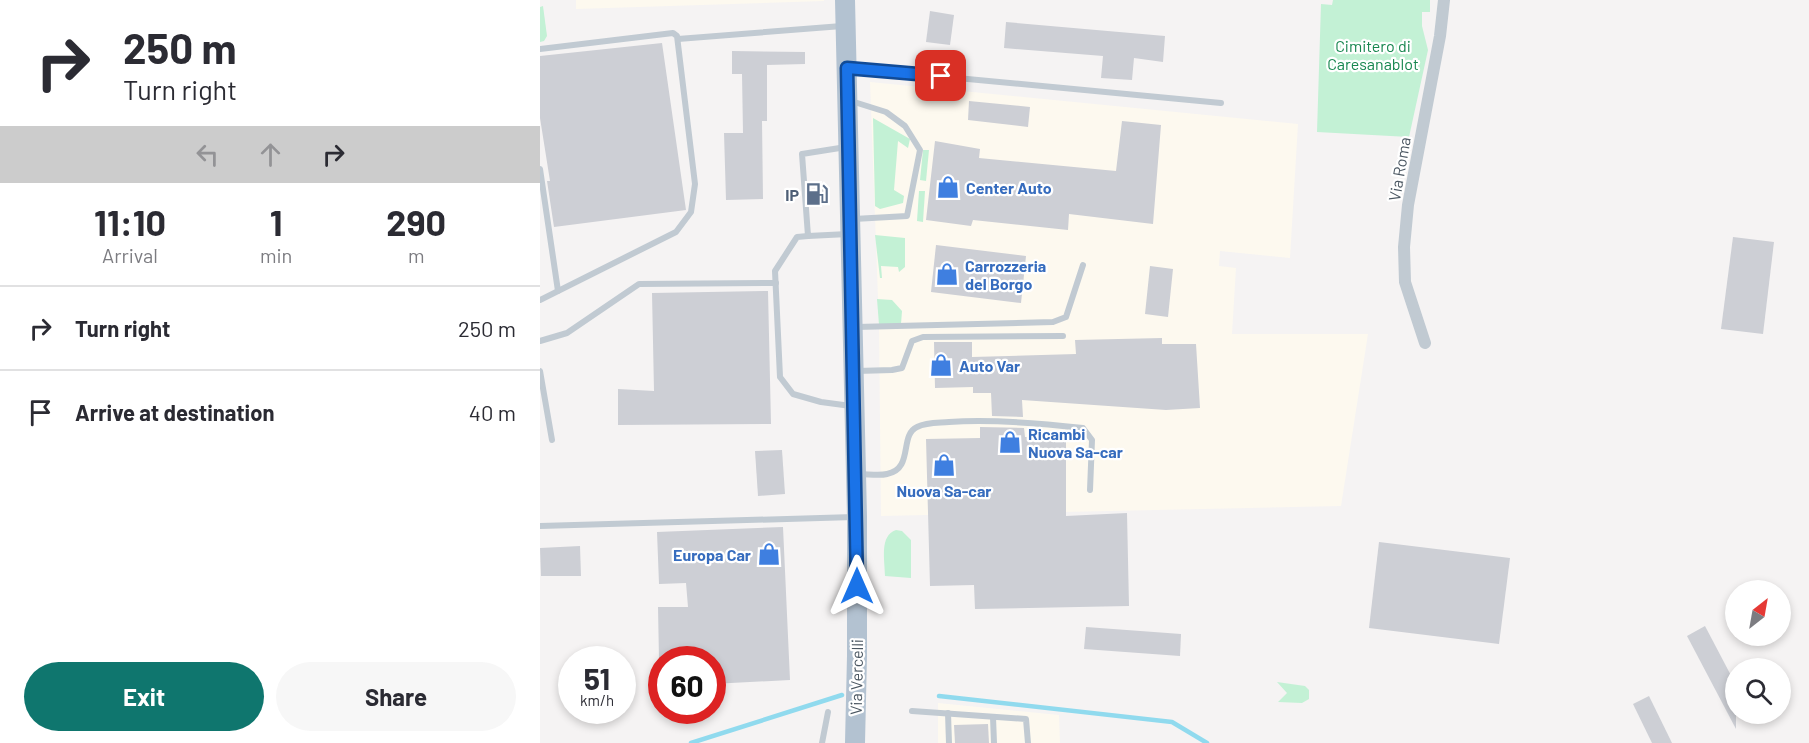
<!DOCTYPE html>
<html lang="en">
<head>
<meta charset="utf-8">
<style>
	:root { --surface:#fff; --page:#f7f7f7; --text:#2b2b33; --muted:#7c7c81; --line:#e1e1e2; --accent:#0f766e }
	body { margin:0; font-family:Barlow,sans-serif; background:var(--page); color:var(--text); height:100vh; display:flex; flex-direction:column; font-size:22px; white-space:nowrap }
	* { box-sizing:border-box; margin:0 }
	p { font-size:20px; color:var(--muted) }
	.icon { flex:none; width:33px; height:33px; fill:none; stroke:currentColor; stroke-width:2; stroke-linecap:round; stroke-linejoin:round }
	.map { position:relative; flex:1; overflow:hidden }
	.drawer { display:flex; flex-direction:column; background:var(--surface); width:540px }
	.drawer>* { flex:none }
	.hud { background:#fff; color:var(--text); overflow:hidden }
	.needle { width:39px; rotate:31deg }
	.controls { position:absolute; left:1185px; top:580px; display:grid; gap:12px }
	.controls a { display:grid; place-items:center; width:66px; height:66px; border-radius:50%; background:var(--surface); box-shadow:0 3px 9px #0003; font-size:30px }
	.speed { position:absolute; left:18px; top:646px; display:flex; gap:12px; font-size:30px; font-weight:700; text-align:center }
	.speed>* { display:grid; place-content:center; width:78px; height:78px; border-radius:50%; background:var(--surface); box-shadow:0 3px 9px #0003; line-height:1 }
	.speed small { font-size:15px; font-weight:400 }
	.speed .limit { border:9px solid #d22; background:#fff; color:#111 }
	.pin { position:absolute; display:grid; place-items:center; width:51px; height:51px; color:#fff; margin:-26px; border-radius:12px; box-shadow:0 3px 9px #0006 }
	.me { position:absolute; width:66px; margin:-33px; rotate:0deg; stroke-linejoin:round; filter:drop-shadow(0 0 4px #0008) }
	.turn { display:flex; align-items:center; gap:21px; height:126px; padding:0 24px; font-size:27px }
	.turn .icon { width:78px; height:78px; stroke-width:2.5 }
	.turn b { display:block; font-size:42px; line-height:51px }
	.lanes { display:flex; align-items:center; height:57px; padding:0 24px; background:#0003; justify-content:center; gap:30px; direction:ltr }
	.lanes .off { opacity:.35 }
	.eta { display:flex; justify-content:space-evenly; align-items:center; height:102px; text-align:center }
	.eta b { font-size:36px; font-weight:700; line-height:42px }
	.action { display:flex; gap:12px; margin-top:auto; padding:12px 24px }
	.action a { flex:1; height:69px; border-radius:36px; background:var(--accent); color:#fff; font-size:24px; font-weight:700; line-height:69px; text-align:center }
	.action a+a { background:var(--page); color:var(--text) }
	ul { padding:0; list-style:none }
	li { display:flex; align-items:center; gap:18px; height:84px; padding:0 24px; border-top:2px solid var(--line) }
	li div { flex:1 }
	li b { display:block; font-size:22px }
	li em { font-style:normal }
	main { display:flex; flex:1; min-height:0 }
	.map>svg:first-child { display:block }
	.commercial { fill:#fdf9ef }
	.green { fill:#c3f1d5 }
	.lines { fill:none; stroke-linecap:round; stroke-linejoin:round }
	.stream { stroke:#90daee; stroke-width:4.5 }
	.building { fill:#cdcfd5 }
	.lane { stroke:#c1cad2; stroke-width:6 }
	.street { stroke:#c1cad2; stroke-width:12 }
	.primary { stroke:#b3c2d1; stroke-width:20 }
	.route-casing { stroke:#114b97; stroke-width:15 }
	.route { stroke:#1a73e8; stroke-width:10 }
	.labels { text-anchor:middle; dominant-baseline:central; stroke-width:4.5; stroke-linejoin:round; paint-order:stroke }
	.park-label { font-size:16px; fill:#17864f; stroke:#fff }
	.street-label { font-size:16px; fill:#4a5661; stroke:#fff }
	.shop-label { font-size:16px; font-weight:bold; fill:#366cbe; stroke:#fff; text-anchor:start }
	.service-label { font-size:16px; font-weight:bold; fill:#4e5e75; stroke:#fff; text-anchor:end }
</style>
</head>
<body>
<main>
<section class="drawer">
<div class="hud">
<div class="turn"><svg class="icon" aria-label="right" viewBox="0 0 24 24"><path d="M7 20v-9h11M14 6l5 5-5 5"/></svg><div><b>250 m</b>Turn right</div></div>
<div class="lanes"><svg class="icon off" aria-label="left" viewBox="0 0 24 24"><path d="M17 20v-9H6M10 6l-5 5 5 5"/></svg><svg class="icon off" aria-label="ahead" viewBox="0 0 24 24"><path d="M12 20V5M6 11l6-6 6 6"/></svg><svg class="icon" aria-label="right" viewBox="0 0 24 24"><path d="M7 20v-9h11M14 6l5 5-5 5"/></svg></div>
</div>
<div class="eta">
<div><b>11:10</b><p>Arrival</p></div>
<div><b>1</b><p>min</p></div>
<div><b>290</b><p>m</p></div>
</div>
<ul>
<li><svg class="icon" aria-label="right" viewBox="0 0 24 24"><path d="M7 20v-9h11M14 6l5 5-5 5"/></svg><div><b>Turn right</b></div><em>250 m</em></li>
<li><svg class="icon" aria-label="arrive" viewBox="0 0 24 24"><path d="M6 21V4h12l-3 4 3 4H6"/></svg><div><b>Arrive at destination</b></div><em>40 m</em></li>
</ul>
<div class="action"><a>Exit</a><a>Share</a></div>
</section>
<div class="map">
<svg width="1269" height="743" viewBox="0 0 1269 743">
	<rect width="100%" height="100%" fill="#f5f3f3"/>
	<!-- commercial -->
	<g class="commercial">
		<polygon points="36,0 284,0 284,1 36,9"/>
		<polygon points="330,82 758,124 750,258 680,251 679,266 696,268 692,334 828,334 801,506 341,516 339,325"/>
		<polygon points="398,703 519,715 520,743 398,743"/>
	</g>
	<!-- green -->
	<g class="green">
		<polygon points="793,0 890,0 890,12 882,12 882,26 888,50 869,137 777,132 781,4 792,5"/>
		<polygon points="3,6 7,36 4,41 0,42 0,7"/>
		<polygon points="333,118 370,139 368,148 358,141 354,190 364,196 363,203 340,209 335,206"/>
		<polygon points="383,150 389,150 386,181 380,180"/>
		<polygon points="379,191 385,191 383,222 377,221"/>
		<polygon points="335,235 365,238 365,267 359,272 358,267 341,266 342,278 340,278"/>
		<polygon points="337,299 352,300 362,311 361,324 339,325"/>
		<path d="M 356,530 L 362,531 L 371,540 L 371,578 L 345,576 C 345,560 339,536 356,530 Z"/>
		<polygon points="737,682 765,686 769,690 769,699 762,703 738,702 747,693"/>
	</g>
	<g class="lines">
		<!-- stream -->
		<g class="stream">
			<polyline points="399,696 632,722 667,743"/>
			<polyline points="151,743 302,695"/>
		</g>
	</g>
	<!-- building -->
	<g class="building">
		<polygon points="390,11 414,15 410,45 386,42"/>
		<polygon points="466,22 625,36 623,62 594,58 592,80 561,78 563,56 464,48"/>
		<polygon points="122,43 146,210 14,227 7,181 10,181 0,118 0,56"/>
		<polygon points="192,51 265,52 265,64 227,65 227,121 222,121 223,199 186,200 184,133 203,133 202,74 192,74"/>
		<polygon points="429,101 490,107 488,127 428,120"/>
		<polygon points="582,121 621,125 613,224 529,214 528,230 433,220 431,226 386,220 395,141 440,149 439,158 576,171"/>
		<polygon points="270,189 284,189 284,203 271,204"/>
		<polygon points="1193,237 1234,242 1223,334 1181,329"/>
		<polygon points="396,245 486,256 481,303 391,292"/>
		<polygon points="610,266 633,269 628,317 605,314"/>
		<polygon points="228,291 231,424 78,425 78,389 114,391 112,293"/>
		<polygon points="622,338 622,344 656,344 660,408 626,410 482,400 483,417 452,416 451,393 433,393 433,387 395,388 394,342 432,342 432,357 536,354 535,340"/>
		<polygon points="440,427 484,428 485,437 526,436 526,516 587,513 589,606 435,609 434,585 390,586 386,439 440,438"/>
		<polygon points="242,450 245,494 218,496 215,451"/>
		<polygon points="243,527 250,680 172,684 172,660 119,660 118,607 148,607 146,583 119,584 117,532"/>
		<polygon points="839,542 970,558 959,644 829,628"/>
		<polygon points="40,546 41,576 1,576 0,548"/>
		<polygon points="1165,626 1196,685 1196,729 1147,636"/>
		<polygon points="546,627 641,634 640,656 544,649"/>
		<polygon points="1109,696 1132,743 1112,743 1093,704"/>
		<polygon points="448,724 449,743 415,743 414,725"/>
	</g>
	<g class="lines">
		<!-- lane -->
		<g class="lane">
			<polyline points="138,39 302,26"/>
			<polyline points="0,49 133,33 137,36 155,184 151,212 136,232 0,300"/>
			<polyline points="311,68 681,103"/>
			<polyline points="311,101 346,112 365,126 380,150 367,216 314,219"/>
			<polyline points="306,147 262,154 268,236 308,234"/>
			<polyline points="0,169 18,291"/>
			<polyline points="268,236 257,237 235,271 240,377 253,394 281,402 311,406"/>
			<polyline points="316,327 513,322 526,317 543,265"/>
			<polyline points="0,341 27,333 99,284 236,283"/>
			<polyline points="0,371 12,440"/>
			<polyline points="317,371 352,370 362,368 372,341 383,337 523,336"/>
			<path d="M 319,474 C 328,474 339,476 347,474 C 374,469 359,435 377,427 C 387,422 398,423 409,422 C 454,419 499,423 543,428 L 552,440 L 550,490"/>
			<polyline points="0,526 314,517"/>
			<polyline points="372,711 486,719 488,743"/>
			<polyline points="408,713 409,743"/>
			<polyline points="453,717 454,743"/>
			<polyline points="282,743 288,712"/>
		</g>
		<!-- street -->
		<polyline class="street" points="885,343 865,282 864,247 868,205 900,36 904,0"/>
		<!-- primary -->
		<polyline class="primary" points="305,0 317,517 317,656 315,743"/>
	</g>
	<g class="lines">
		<!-- route casing -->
		<g class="route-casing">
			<polyline id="route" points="317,586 307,68 401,76"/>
		</g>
		<!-- route -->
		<use href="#route" class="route"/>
	</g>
	<!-- icons -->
	<defs>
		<g id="shop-bare" transform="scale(1.8)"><path d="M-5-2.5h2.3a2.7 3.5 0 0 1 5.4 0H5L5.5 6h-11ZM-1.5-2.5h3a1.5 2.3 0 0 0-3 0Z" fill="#3f7fe0" stroke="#fff" stroke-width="2.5" paint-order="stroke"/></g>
		<g id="fuel-bare" transform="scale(1.8)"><path d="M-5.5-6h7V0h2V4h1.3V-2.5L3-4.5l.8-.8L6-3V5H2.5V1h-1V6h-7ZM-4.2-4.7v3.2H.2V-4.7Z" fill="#5c6f8a" stroke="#fff" stroke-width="2.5" paint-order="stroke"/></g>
	</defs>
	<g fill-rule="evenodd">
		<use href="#shop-bare" x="408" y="187"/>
		<use href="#fuel-bare" x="277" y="194"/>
		<use href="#shop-bare" x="407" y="274"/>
		<use href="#shop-bare" x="401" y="365"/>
		<use href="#shop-bare" x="470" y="442"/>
		<use href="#shop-bare" x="404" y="465"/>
		<use href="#shop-bare" x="229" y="554"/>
	</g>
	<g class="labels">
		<!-- park labels -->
		<g class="park-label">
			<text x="833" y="45">Cimitero di<tspan x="833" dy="18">Caresanablot</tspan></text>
		</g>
		<!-- street labels -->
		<g class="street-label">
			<text transform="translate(859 169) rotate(-80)">Via Roma</text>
			<text transform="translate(316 677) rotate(-89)">Via Vercelli</text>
		</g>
		<!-- shop labels -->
		<g class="shop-label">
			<text x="426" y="187">Center Auto</text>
			<text x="425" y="265">Carrozzeria<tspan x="425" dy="18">del Borgo</tspan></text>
			<text x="419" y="365">Auto Var</text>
			<text x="488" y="433">Ricambi<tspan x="488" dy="18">Nuova Sa-car</tspan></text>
			<text x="404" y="490" text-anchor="middle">Nuova Sa-car</text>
			<text x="211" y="554" text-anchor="end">Europa Car</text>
		</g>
		<!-- service labels -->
		<g class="service-label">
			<text x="259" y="194">IP</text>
		</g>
	</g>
</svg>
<div class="controls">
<a><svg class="needle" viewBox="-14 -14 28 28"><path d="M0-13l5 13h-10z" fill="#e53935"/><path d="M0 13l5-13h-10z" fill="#7c7c81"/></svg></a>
<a><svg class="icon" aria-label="search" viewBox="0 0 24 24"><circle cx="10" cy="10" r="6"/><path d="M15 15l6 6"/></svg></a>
</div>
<div class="speed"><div>51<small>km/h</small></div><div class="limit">60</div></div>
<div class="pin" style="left:401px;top:76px;background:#d93025"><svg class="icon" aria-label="arrive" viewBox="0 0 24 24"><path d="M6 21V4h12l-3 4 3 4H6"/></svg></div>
<svg class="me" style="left:317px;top:586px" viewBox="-20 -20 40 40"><path d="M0-17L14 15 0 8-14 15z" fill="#1a73e8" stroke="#fff" stroke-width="4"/></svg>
</div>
</main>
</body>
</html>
